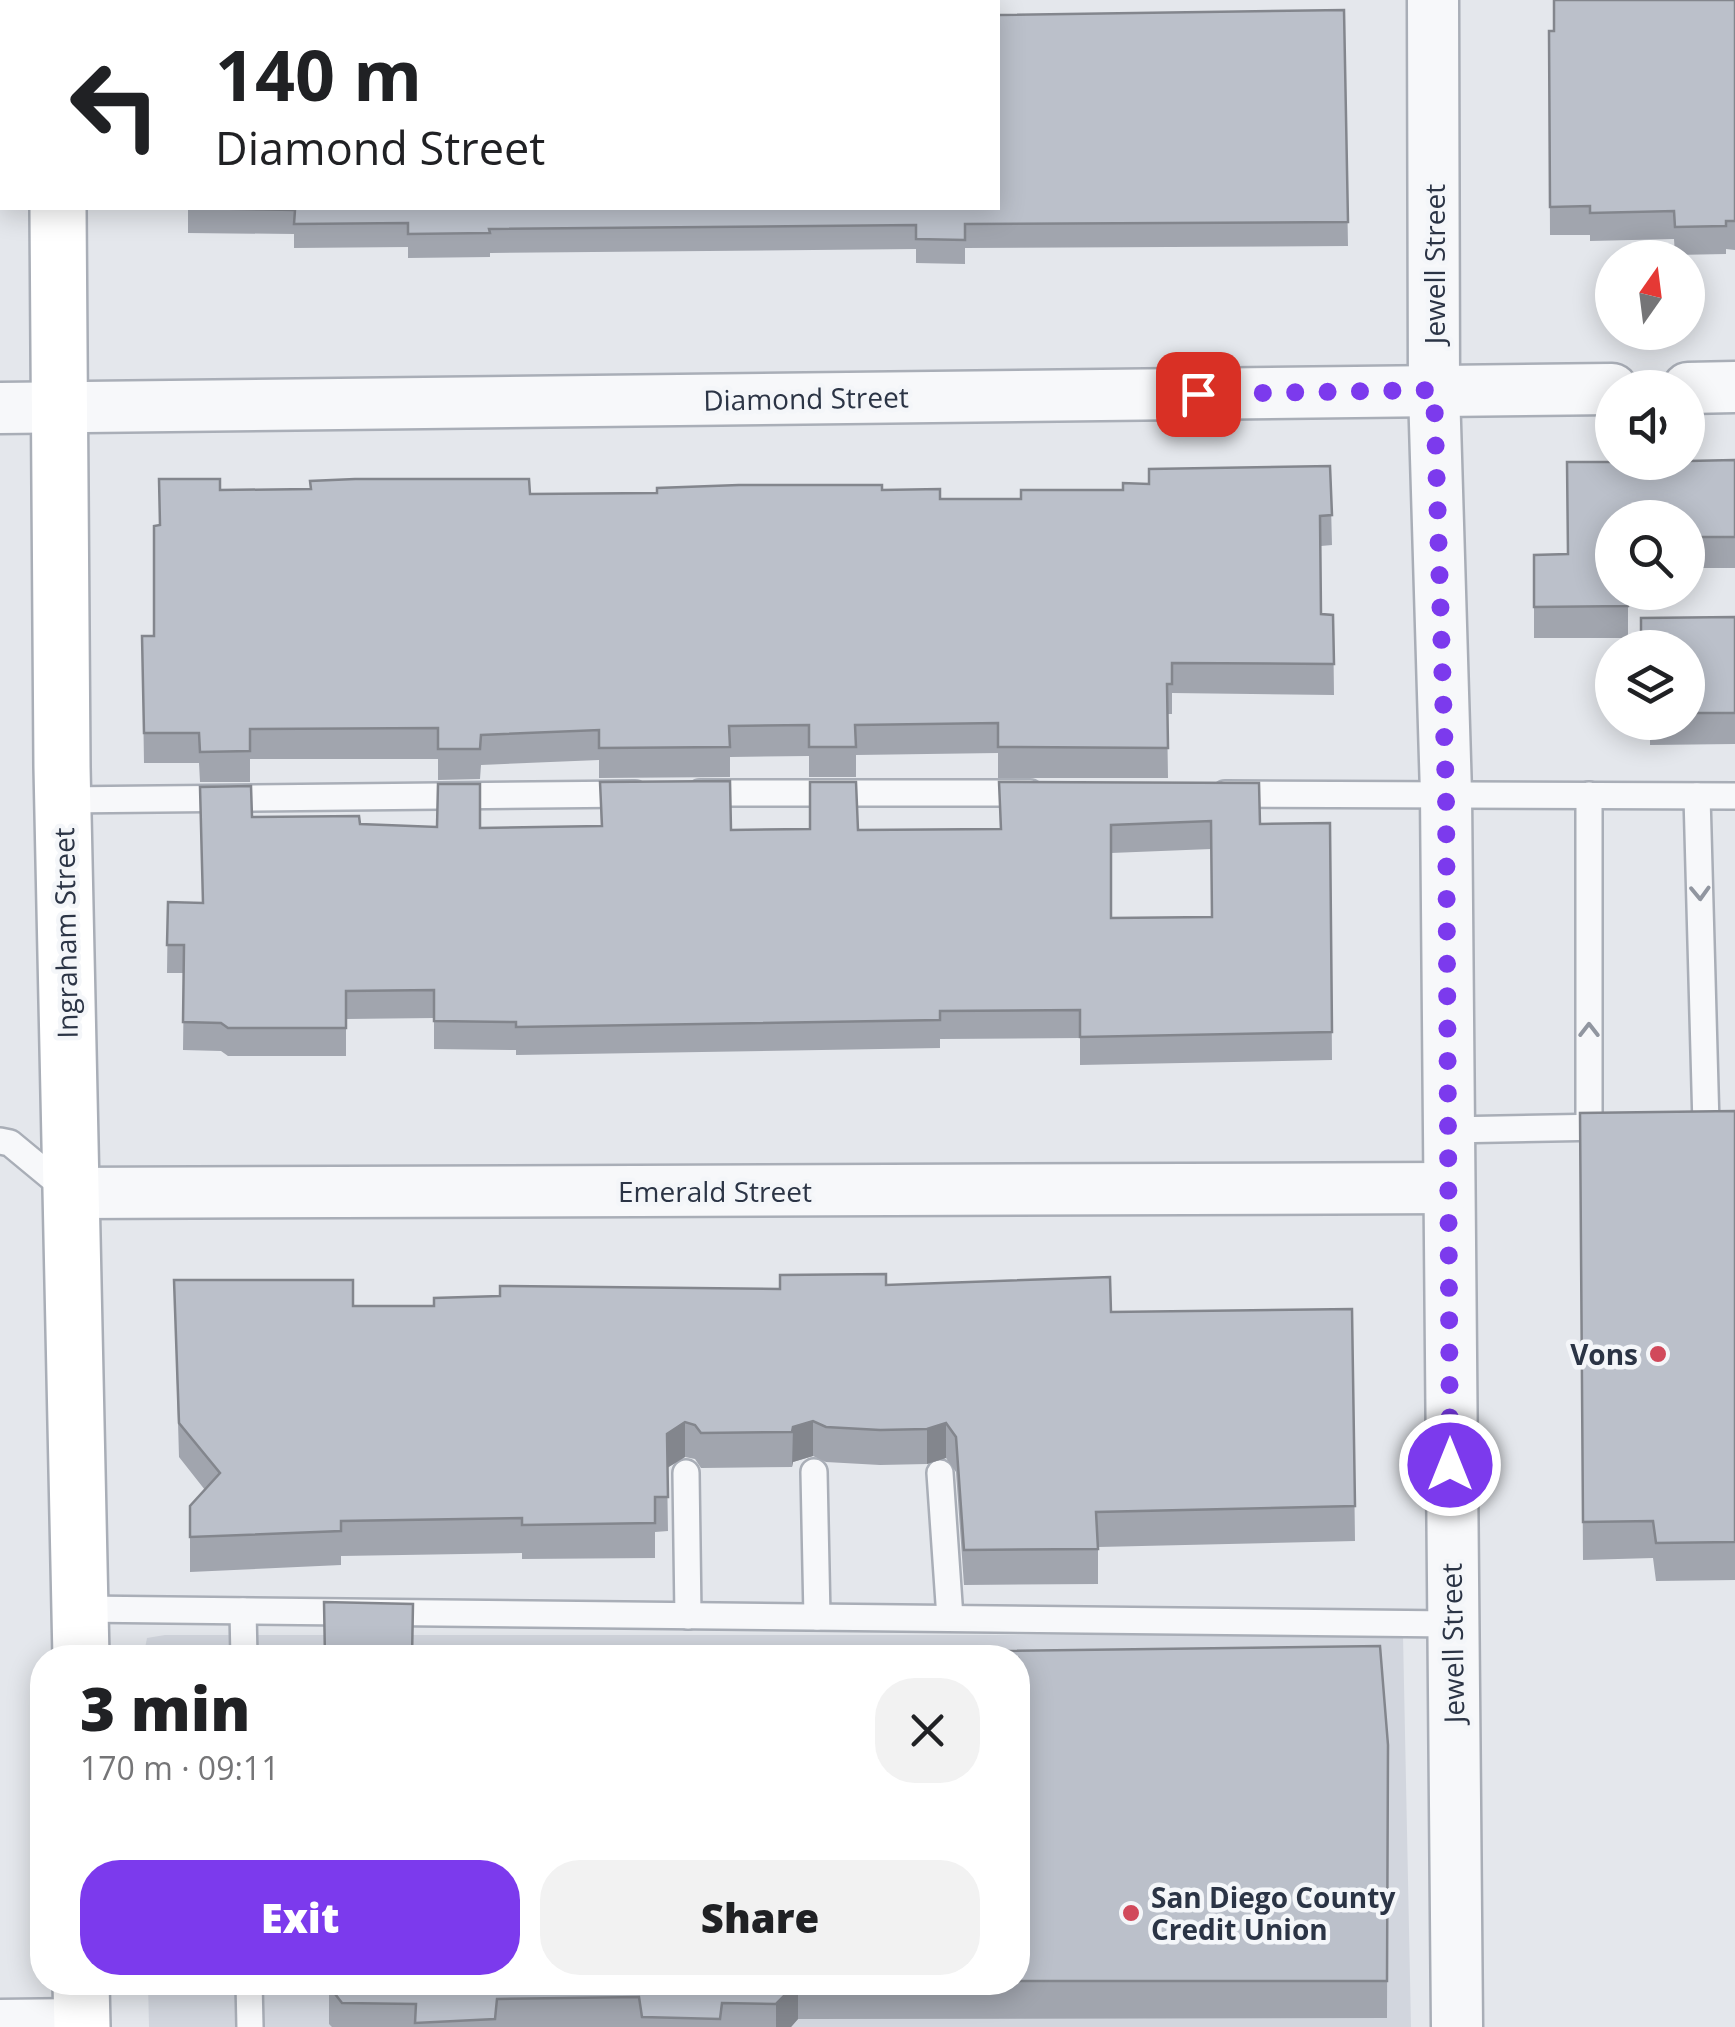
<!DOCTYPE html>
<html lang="en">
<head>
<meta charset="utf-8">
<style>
	:root { --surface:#fff; --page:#f2f2f2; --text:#202124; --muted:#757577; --accent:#7c3aed }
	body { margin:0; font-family:"Open Sans",sans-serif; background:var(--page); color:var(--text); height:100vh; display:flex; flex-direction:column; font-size:38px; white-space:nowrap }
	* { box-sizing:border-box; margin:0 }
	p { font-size:32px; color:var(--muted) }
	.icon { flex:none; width:55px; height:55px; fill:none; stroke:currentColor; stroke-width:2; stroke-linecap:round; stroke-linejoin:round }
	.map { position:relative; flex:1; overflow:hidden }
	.sheet { position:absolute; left:30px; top:1645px; width:1000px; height:350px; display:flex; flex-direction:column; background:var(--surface); border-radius:40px; box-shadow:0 5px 25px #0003 }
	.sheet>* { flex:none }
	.hud { position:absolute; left:0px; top:0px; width:1000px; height:210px; box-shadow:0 5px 25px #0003; background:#fff; color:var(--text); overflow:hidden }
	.needle { width:65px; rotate:14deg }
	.fabs { position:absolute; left:1595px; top:240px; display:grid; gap:20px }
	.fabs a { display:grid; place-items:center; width:110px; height:110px; border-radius:50%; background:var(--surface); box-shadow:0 5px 25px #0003; font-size:50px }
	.pin { position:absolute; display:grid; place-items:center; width:85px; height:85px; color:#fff; margin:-42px; border-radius:20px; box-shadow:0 5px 15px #0006 }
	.me { position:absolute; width:110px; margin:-55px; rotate:0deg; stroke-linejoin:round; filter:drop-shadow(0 0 8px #0008) }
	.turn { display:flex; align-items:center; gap:35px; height:210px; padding:0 50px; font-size:45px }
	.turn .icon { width:130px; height:130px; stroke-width:2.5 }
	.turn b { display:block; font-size:70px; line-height:85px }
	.round { display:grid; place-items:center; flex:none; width:105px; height:105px; border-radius:40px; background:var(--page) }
	.head { display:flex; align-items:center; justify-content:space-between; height:170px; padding:0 50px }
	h1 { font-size:60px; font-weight:800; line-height:75px }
	.button { display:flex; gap:20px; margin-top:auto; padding:20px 50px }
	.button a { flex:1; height:115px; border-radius:40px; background:var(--accent); color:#fff; font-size:40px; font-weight:800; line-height:115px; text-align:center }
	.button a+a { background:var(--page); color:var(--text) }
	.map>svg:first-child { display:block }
	.built { fill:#d2d6de }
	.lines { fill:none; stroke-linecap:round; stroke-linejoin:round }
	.service-casing { stroke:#a9aeb7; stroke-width:30 }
	.minor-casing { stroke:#a9aeb7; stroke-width:55 }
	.secondary-casing { stroke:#a9aeb7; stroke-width:60 }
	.service { stroke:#f7f8fa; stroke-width:25 }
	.minor { stroke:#f7f8fa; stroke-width:50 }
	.secondary { stroke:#fff; stroke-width:55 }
	.wall { fill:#a1a5ae; fill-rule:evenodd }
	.shaded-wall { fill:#83868d }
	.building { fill:#bbc0ca; stroke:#83868d; stroke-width:2.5; fill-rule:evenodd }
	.oneway { stroke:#9196a0 }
	.route { stroke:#7c3aed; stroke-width:18; stroke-dasharray:0 32.4 }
	.poi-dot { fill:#d1495b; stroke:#f4f6f9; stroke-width:4 }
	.labels { text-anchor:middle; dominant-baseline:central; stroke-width:9; stroke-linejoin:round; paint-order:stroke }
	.street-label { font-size:28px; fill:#2b3445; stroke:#f4f6f9 }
	.poi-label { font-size:28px; font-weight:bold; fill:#2b3445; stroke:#f4f6f9; text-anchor:end }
</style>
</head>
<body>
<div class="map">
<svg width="1735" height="2027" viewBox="0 0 1735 2027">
	<rect width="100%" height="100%" fill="#e4e7ec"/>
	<!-- built -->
	<polygon class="built" points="165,1635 1403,1635 1411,2027 149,2027 148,1983 1018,1982 1018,1658 143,1658 147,1638"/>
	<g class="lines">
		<!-- service casing -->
		<g class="service-casing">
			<g id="service">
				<polyline points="12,0 62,0"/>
				<polyline points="700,793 1030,793"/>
				<polyline points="1225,794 1735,796"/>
				<polyline points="1697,796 1706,1125"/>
				<polyline points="62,800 635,794"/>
				<polyline points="1589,1127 1589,795"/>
				<polyline points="1448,1130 1605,1127"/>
				<polyline points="0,1141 10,1143 68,1191"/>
				<polyline points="814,1472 817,1617"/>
				<polyline points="686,1473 688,1616"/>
				<polyline points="940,1473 950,1618"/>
				<polyline points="81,1609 1451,1624"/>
				<polyline points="243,1611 244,1658"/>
				<polyline points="249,1982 250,2027"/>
			</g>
		</g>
		<!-- minor casing -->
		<g class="minor-casing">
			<g id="minor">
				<polyline points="1433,0 1434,390 1446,794 1457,2027"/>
				<polyline points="1688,388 1735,387"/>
				<polyline points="0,408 1612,389"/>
				<polyline points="71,1193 1448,1188"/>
				<polyline points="0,2025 81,2024"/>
			</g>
		</g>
		<!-- secondary casing -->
		<g class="secondary-casing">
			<g id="secondary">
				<polyline points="58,0 58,2"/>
				<polyline points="58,208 62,767 81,1658"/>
				<polyline points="81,1982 82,2027"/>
			</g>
		</g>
		<!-- service -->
		<use href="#service" class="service"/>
		<!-- minor -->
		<use href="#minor" class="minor"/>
		<!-- secondary -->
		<use href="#secondary" class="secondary"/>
	</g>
	<!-- wall -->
	<g class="wall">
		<polygon points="1735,0 1735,250 1726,249 1726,254 1675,255 1674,239 1590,241 1590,235 1550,235 1549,31"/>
		<polygon points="1344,10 1348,246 965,248 965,264 916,263 916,249 490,253 490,257 408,258 408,247 294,248 294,234 188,233 188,208"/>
		<polygon points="1735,460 1735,568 1688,568 1688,518 1612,518 1612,592 1628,592 1628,638 1534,638 1534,555 1568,554 1567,462 1688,462 1688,461"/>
		<polygon points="1330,466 1332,545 1321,546 1321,614 1333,615 1334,695 1172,693 1172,714 1167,714 1168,778 998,778 998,753 856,755 856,777 809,777 809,756 730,757 730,777 599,778 599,760 481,765 480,779 438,780 438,759 250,759 250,782 200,782 199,763 144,763 142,636 154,636 220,490 530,494 882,490 940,499 1021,499 1123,490 1149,484"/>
		<polygon points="1735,617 1735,744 1650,745 1650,735 1642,736 1642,722 1688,722 1688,648"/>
		<path d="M 600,782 L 731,830 L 1000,829 L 999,782 L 1260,824 L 1330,823 L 1332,1060 L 1080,1065 L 1080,1038 L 940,1039 L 940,1048 L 516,1055 L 516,1050 L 434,1049 L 434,1018 L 346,1019 L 346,1056 L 228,1056 L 221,1051 L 183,1050 L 184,973 L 167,973 L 168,902 L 202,903 L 252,817 L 360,824 L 480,828 L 601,826 ZM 1211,849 L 1211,917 L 1111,918 L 1111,853 Z"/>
		<polygon points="1735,1111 1735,1580 1656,1581 1653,1558 1583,1560 1580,1113"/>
		<polygon points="174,1280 353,1306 434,1306 780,1289 886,1285 1111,1312 1352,1309 1355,1541 1098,1547 1098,1584 964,1585 956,1472 946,1458 927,1464 880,1465 826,1462 813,1456 793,1462 792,1467 701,1468 695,1459 685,1457 667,1468 668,1531 655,1532 655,1558 522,1559 522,1553 341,1556 341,1565 190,1572 190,1506 205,1490 179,1457"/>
		<polygon points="1018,1658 1388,1745 1387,2018 798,2019 791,2027 332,2027 329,2024 329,1982 1018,1982"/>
	</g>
	<!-- shaded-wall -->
	<g class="shaded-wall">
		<polygon points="813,1421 813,1456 793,1462 792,1467 793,1427"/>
		<polygon points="685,1422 685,1457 667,1468 667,1434"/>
		<polygon points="946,1423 946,1458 927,1464 927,1429"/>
		<polygon points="798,1982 798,2019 791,2027 776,2027 776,2004"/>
	</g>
	<!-- building -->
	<g class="building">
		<rect x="172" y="0" width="813" height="2"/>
		<polygon points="1554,0 1735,0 1735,221 1726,221 1726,226 1675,227 1674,211 1590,213 1590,206 1550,207 1549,31 1554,31"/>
		<polygon points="1344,10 1348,222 965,224 965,240 916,239 916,225 489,229 490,233 408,234 408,223 294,224 295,210 188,208 998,208 998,15"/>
		<polygon points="1735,460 1735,537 1688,537 1688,518 1612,518 1612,592 1628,592 1628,606 1534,607 1534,555 1568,554 1567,462 1688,462 1688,461"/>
		<polygon points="1330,466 1332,515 1320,516 1321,614 1333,615 1334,664 1172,663 1172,684 1167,684 1168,748 998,747 998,723 855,725 856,747 809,747 809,725 729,726 730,747 599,748 599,730 481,735 480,749 438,749 438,728 250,729 250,751 200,752 199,733 144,733 142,636 154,636 154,526 160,525 159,479 220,479 220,490 311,489 310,481 355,479 529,479 530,494 657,493 657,488 739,485 882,485 882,490 940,489 940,499 1021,499 1021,490 1123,490 1123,483 1149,484 1149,469"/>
		<polygon points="1735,617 1735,713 1688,713 1688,648 1641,648 1641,618"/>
		<path d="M 730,781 L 731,830 L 810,829 L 810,782 L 856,782 L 858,830 L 1001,829 L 999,782 L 1259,783 L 1260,824 L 1330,823 L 1332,1032 L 1080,1037 L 1080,1010 L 940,1011 L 940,1020 L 516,1027 L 516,1022 L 434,1021 L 434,990 L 346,991 L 346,1028 L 228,1028 L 221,1023 L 183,1022 L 184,945 L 167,945 L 168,902 L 203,903 L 200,787 L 251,786 L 252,817 L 359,816 L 360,824 L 437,827 L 438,784 L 480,784 L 480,828 L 602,826 L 600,782 ZM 1211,821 L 1212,917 L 1111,918 L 1111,825 Z"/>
		<polygon points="1735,1111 1735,1542 1656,1543 1653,1521 1583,1522 1580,1113"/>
		<polygon points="886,1274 886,1285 1110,1277 1111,1312 1352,1309 1355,1506 1096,1512 1098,1549 964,1550 956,1437 946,1423 927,1429 880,1430 826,1427 813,1421 793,1427 792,1432 701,1433 695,1425 685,1422 667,1434 668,1497 655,1497 655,1523 522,1525 522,1518 341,1521 341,1531 190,1537 190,1506 220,1473 179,1423 174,1280 353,1280 353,1306 434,1306 434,1298 500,1296 500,1286 780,1289 780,1275"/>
		<polygon points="324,1602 413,1604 412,1658 325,1658"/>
		<polygon points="1380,1646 1388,1745 1387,1981 1018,1981 1018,1658 483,1658"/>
		<polygon points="329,1982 798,1982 776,2004 722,2003 720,2019 642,2017 639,1997 497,1999 495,2019 415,2023 416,2004 342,2003 329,1986"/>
	</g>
	<!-- one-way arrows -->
	<defs><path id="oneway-chevron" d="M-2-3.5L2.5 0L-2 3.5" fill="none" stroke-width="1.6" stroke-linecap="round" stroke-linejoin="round" transform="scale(2.5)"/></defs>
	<g class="oneway">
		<use href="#oneway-chevron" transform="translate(1700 893) rotate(88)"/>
		<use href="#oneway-chevron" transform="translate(1589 1030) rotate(-90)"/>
	</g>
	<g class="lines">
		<!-- route -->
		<polyline class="route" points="1198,394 1434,390 1446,794 1450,1465"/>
	</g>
	<!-- markers -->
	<g class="poi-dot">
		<circle cx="1658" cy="1354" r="10"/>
		<circle cx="1131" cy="1913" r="10"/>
	</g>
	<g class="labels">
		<!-- street labels -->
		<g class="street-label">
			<text transform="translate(1434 264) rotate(-90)">Jewell Street</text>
			<text transform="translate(806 398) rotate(-1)">Diamond Street</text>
			<text transform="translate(65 933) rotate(-91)">Ingraham Street</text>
			<text x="715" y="1191">Emerald Street</text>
			<text transform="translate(1452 1643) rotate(-91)">Jewell Street</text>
		</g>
		<!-- poi labels -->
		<g class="poi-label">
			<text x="1638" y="1354">Vons</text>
			<text x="1151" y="1897" text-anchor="start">San Diego County<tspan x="1151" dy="32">Credit Union</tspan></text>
		</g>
	</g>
</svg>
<div class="fabs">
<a><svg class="needle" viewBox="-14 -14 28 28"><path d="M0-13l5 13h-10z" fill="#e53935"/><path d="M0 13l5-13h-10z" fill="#757577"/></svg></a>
<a><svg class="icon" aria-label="sound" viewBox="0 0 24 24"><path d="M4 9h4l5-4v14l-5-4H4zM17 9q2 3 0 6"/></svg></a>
<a><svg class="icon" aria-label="search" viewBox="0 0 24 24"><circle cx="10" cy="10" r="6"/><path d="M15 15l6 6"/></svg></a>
<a><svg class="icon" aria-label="layers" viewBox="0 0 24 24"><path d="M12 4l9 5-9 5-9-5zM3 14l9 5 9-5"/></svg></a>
</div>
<div class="pin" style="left:1198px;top:394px;background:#d93025"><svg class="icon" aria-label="arrive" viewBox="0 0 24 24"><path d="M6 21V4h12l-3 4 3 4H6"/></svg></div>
<svg class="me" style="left:1450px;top:1465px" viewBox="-20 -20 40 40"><circle r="17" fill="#7c3aed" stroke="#fff" stroke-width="3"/><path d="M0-11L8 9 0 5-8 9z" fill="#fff"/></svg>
<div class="hud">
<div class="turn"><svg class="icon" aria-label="left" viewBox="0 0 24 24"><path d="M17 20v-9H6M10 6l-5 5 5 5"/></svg><div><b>140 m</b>Diamond Street</div></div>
</div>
<section class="sheet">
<div class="head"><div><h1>3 min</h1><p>170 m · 09:11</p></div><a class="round"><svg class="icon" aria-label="close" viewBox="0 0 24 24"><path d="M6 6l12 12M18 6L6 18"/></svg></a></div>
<div class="button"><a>Exit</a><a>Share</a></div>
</section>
</div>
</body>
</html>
